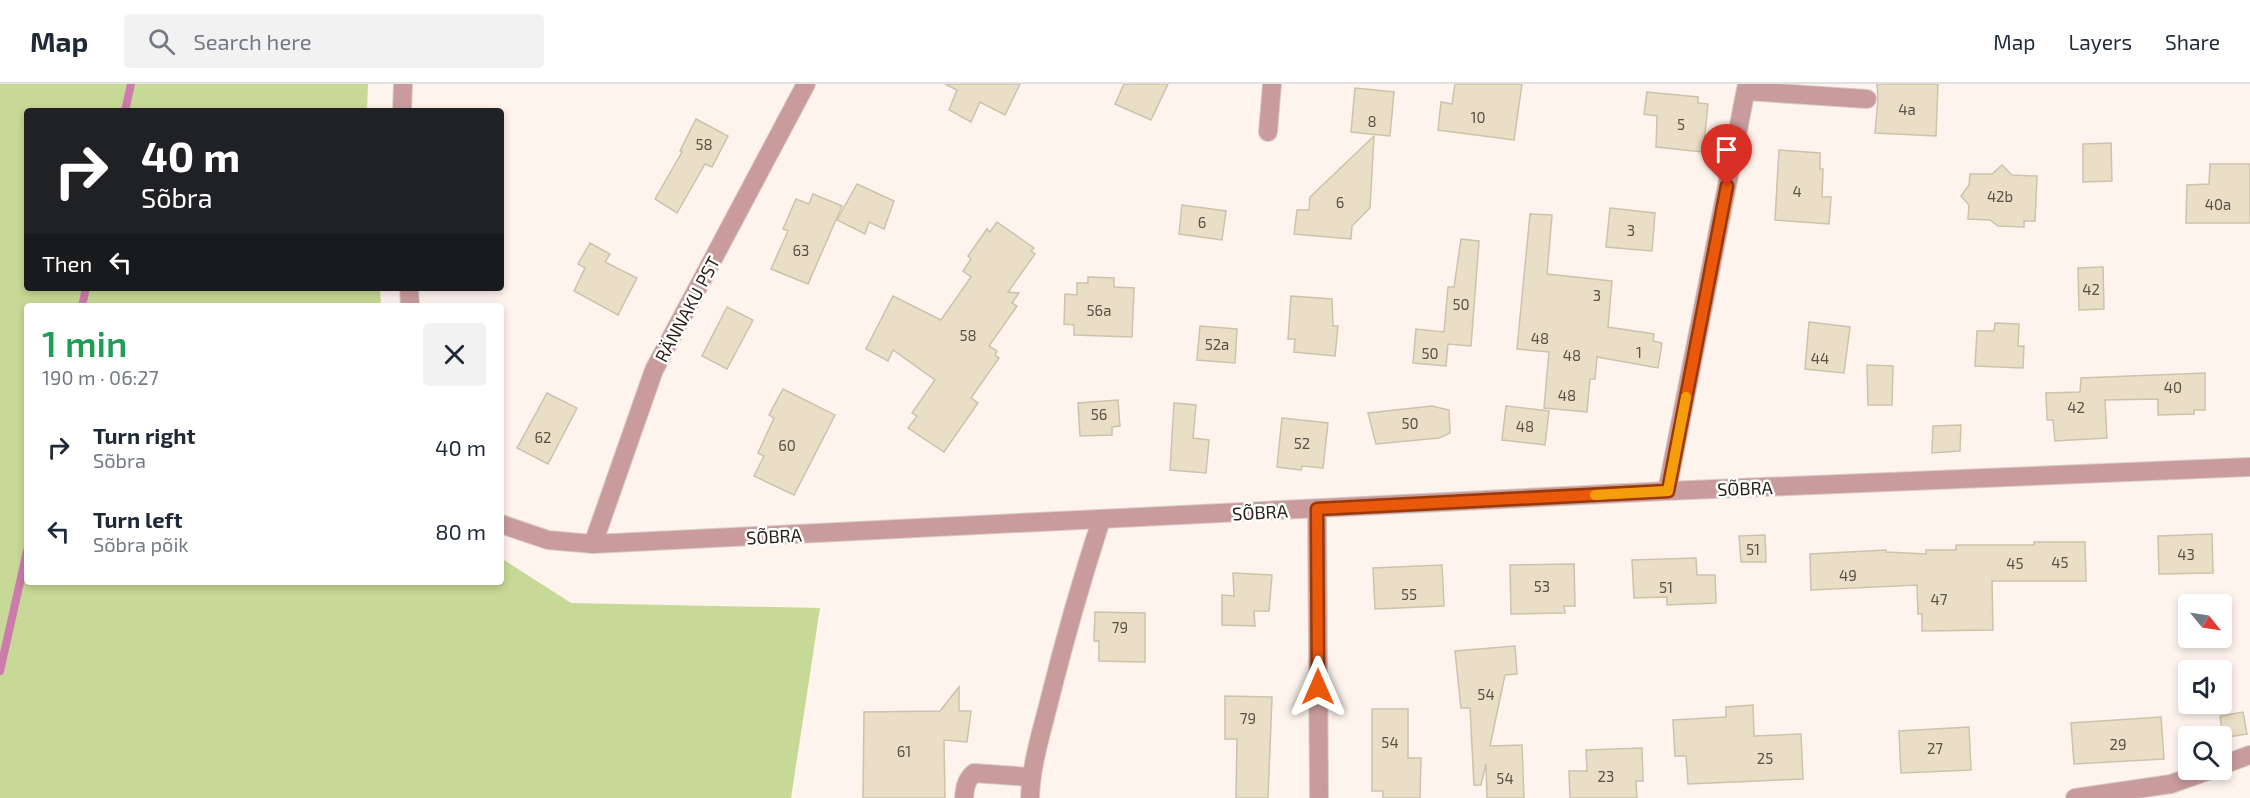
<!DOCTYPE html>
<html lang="en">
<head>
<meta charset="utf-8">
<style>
	:root { --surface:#fff; --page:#f2f2f3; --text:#1f2937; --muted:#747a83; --line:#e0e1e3 }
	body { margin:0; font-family:"Exo 2",sans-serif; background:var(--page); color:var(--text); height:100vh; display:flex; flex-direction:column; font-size:22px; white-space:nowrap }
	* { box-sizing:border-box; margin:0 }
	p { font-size:20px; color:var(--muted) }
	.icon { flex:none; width:33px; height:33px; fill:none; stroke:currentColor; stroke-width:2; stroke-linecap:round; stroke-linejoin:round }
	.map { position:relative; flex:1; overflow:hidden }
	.panel { position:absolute; left:24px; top:219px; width:480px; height:282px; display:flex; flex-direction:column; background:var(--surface); border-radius:6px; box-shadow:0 3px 9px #0003 }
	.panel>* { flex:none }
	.hud { position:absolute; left:24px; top:24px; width:480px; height:183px; border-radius:6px; box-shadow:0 3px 9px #0003; background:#202124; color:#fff; overflow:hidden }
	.needle { width:39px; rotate:120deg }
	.controls { position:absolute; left:2178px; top:510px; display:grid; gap:12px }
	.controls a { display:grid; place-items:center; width:54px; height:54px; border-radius:6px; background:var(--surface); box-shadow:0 3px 9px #0003; font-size:30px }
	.pin { position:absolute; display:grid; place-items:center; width:51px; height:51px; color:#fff; margin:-62px -26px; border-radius:50% 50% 50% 0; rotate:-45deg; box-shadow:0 0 6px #0007 }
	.pin .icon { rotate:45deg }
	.me { position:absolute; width:66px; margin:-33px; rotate:0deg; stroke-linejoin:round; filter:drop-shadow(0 0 4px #0008) }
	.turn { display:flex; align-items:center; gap:21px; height:126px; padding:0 18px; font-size:27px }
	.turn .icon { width:78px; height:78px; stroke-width:2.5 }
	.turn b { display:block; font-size:42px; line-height:51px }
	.then { display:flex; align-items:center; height:57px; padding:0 18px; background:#0003; gap:12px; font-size:22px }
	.round { display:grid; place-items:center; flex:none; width:63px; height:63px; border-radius:6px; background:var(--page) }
	.headline { display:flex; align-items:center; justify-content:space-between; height:102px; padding:0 18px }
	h1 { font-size:36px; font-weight:600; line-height:45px; color:#1e9e55 }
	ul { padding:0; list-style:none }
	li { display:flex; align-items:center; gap:18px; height:84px; padding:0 18px }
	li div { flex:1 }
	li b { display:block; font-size:22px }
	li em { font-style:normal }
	header { display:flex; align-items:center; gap:36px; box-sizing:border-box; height:84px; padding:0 30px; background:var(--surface); border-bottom:2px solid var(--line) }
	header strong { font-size:28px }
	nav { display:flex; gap:33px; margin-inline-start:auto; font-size:21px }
	.search { width:420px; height:54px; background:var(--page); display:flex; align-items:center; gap:15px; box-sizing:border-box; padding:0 21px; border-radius:6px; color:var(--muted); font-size:22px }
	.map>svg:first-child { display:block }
	.green { fill:#c7d996 }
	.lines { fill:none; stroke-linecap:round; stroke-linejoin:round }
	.stream { stroke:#cd7aac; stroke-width:8 }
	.building { fill:#eadec6; stroke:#cdc2aa; stroke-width:1.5 }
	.minor-casing { stroke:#d8cdc7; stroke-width:20 }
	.minor { stroke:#c99b9c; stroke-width:18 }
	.route-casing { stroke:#983908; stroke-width:15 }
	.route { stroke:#ea580c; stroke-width:10 }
	.slow { stroke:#f59e0b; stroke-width:10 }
	.labels { text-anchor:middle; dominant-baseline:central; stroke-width:5; stroke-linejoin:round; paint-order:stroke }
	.number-label { font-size:15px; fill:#5b5146 }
	.street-label { font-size:18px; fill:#2b221c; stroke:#fff }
</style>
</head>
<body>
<header>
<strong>Map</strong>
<div class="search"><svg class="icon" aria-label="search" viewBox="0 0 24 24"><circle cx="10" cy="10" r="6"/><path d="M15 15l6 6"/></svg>Search here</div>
<nav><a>Map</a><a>Layers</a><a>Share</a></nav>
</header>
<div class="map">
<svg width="2250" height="714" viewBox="0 0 2250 714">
	<rect width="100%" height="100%" fill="#fef3ed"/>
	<!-- green -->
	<polygon class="green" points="0,0 368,0 367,27 27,27 27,204 380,204 381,222 27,222 27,498 501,498 501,474 571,519 820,524 791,714 0,714"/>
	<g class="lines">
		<!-- stream -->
		<g class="stream">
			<polyline points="125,27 131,0"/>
			<polyline points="82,222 86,204"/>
			<polyline points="0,587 27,467"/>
		</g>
	</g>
	<!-- building -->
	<g class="building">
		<polygon points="945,0 1020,0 1005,31 980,18 971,38 949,26 957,6"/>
		<polygon points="1124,0 1168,0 1151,36 1115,20"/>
		<polygon points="1455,0 1522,0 1514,56 1438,46 1441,18 1452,20"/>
		<polygon points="1877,0 1938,0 1936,52 1875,49 1878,15"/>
		<polygon points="1355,4 1394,8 1390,52 1351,48"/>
		<polygon points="1647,8 1698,13 1698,19 1708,20 1703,68 1656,63 1657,32 1644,30"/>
		<polygon points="696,35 728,52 712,83 705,80 677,129 655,115 682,68 680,67"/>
		<polygon points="1374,52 1370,124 1352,142 1351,155 1294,150 1297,126 1309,126 1310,113"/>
		<polygon points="2111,59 2112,97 2083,98 2083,60"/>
		<polygon points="1779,66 1820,69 1820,85 1823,85 1822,113 1831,113 1829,140 1775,136"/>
		<polygon points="2210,80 2250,80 2250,139 2186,139 2187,101 2209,100"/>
		<polygon points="2002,81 2012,91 2037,92 2035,137 2024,137 2024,143 1998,142 1990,136 1968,135 1969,121 1961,112 1969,101 1970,90 1992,90"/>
		<polygon points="857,100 894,117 884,145 869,138 865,150 837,136"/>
		<polygon points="813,110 842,122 808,200 771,185 788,147 783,145 796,115 809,120"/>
		<polygon points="1182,121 1226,127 1222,156 1179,150"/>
		<polygon points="1610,124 1655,129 1652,167 1606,163"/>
		<polygon points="1530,130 1552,131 1547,190 1612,197 1608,243 1654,250 1653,257 1662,259 1658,284 1597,273 1595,295 1590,295 1587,328 1544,324 1549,268 1517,265"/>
		<polygon points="997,138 1034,164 1031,167 1035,170 1008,208 1019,209 1012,219 1017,222 989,262 997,267 995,271 999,274 971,314 978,319 944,368 908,344 917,332 912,329 935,296 893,266 888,277 866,265 893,212 941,236 971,193 963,187 971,175 968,172 987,145 990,148"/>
		<polygon points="1461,155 1479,157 1471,262 1448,260 1446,282 1413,279 1416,245 1444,248 1448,203 1454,203"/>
		<polygon points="590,159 610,170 605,178 637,194 618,231 574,207 585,184 578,180"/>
		<polygon points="2103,183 2104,225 2079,226 2078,184"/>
		<polygon points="1088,193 1114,194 1114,203 1134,204 1132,253 1074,251 1074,241 1064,240 1065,210 1077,211 1077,199 1088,199"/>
		<polygon points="1291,212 1332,215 1333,242 1338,242 1335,272 1294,268 1295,255 1288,255"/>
		<polygon points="727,223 753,236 727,285 702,272"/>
		<polygon points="1809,238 1850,243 1844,289 1805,285"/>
		<polygon points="1995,239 2019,240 2018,262 2024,262 2023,284 1975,282 1977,247 1994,247"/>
		<polygon points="1200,242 1237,245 1235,279 1197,276"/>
		<polygon points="1867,281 1893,282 1892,321 1868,321"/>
		<polygon points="2205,289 2205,326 2194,326 2194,330 2158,331 2158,315 2105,316 2107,354 2055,357 2053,336 2047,336 2046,309 2080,308 2081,294"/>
		<polygon points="783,305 835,331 794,411 754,392 764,372 758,369 774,334 769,331"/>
		<polygon points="547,309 577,324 548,380 517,364"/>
		<polygon points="1118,316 1120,342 1112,343 1112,351 1080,352 1078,319"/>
		<polygon points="1174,319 1196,321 1193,354 1209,356 1206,389 1170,386"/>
		<polygon points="1432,322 1449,326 1450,349 1439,354 1376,360 1368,329"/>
		<polygon points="1506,322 1549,327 1545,361 1502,356"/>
		<polygon points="1282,334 1328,339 1323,384 1302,382 1301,386 1277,383"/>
		<polygon points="1961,341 1960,367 1932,369 1933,342"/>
		<polygon points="2212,450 2213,489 2159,490 2158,452"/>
		<polygon points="1765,451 1766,478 1741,478 1739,452"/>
		<polygon points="2034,458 2085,458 2086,497 1992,497 1993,546 1922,547 1922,530 1918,530 1917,501 1811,506 1810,470 1886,466 1886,468 1926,470 1926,466 1956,466 1956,461 2034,461"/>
		<polygon points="1696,474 1697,491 1715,491 1716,519 1667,521 1667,513 1634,514 1632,476"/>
		<polygon points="1574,480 1575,522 1564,522 1565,529 1511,530 1510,481"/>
		<polygon points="1442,481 1444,522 1375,525 1373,484"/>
		<polygon points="1233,489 1272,491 1269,527 1254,527 1255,542 1222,541 1222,511 1234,512"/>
		<polygon points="1095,528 1145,529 1145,578 1099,577 1099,557 1094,557"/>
		<polygon points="1515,562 1517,590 1505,591 1490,662 1522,661 1524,714 1487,714 1486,680 1481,701 1474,701 1470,624 1461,624 1455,567"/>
		<polygon points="959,603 959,627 971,627 967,658 944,656 945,714 863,714 864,628 940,627"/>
		<polygon points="1225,612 1272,613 1268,714 1236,714 1237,655 1225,655"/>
		<polygon points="1753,621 1754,652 1801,650 1803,695 1688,700 1686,672 1675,672 1673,636 1726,633 1726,623"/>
		<polygon points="1372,625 1408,625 1408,674 1421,674 1420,714 1383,714 1383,707 1372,707"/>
		<polygon points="2243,628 2247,650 2223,654 2220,632"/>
		<polygon points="2161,633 2164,675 2074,680 2071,639"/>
		<polygon points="1969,643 1971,686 1901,689 1899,647"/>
		<polygon points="1642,664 1643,697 1636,697 1637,714 1570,714 1569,687 1587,687 1586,666"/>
	</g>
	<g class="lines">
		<!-- minor casing -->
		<g class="minor-casing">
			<g id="minor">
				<polyline points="1746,7 1867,15"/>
				<polyline points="402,27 403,0"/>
				<polyline points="1268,48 1272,0"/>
				<polyline points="409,204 410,222"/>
				<polyline points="1667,407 1747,0"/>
				<polyline points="1317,425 1319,714"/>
				<polyline points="501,440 548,456 593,460 1667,407 2250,383"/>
				<polyline points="593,460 654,286 806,0"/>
				<polyline points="2222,681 2250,671"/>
				<path d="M 964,714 C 965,703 966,696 974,689 L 1030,693"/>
				<path d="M 1030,714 C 1031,680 1042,647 1050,614 C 1065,554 1082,495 1101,436"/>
				<polyline points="2075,714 2171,700 2210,686"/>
			</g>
		</g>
		<!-- minor -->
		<use href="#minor" class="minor"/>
	</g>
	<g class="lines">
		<!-- route casing -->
		<g class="route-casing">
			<polyline id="route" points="1318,603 1317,425 1668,407 1727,102"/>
		</g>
		<!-- route -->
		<use href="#route" class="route"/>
		<!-- slow -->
		<polyline class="slow" points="1595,411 1668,407 1686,313"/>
	</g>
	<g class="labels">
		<!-- number labels -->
		<g class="number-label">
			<text x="1907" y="25">4a</text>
			<text x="1478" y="33">10</text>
			<text x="1372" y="37">8</text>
			<text x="1681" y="40">5</text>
			<text x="704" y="60">58</text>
			<text x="1797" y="107">4</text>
			<text x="2000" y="112">42b</text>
			<text x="1340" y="118">6</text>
			<text x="2218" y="120">40a</text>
			<text x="1202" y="138">6</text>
			<text x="1631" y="146">3</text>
			<text x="801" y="166">63</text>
			<text x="2091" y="205">42</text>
			<text x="1597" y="211">3</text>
			<text x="1461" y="220">50</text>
			<text x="1099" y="226">56a</text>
			<text x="968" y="251">58</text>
			<text x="1540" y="254">48</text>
			<text x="1217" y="260">52a</text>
			<text x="1639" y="268">1</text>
			<text x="1430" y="269">50</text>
			<text x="1572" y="271">48</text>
			<text x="1820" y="274">44</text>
			<text x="2173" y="303">40</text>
			<text x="1567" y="311">48</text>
			<text x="2076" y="323">42</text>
			<text x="1099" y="330">56</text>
			<text x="1410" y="339">50</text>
			<text x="1525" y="342">48</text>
			<text x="543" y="353">62</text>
			<text x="1302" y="359">52</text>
			<text x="787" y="361">60</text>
			<text x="1753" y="465">51</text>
			<text x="2186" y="470">43</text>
			<text x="2060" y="478">45</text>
			<text x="2015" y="479">45</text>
			<text x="1848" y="491">49</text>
			<text x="1542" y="502">53</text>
			<text x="1666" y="503">51</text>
			<text x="1409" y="510">55</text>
			<text x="1939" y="515">47</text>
			<text x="1120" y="543">79</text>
			<text x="1486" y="610">54</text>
			<text x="1248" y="634">79</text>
			<text x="1390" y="658">54</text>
			<text x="2118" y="660">29</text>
			<text x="1935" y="664">27</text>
			<text x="904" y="667">61</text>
			<text x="1765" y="674">25</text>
			<text x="1606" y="692">23</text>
			<text x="1505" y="694">54</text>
		</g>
		<!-- street labels -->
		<g class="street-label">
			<text transform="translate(687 225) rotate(-62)">RÄNNAKU PST</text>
			<text transform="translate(1745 404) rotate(-2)">SÕBRA</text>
			<text transform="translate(1260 428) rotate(-3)">SÕBRA</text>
			<text transform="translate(774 452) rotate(-3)">SÕBRA</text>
		</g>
	</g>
</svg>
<div class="controls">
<a><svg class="needle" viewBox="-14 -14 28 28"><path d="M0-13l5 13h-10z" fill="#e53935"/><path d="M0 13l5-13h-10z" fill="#747a83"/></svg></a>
<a><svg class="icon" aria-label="sound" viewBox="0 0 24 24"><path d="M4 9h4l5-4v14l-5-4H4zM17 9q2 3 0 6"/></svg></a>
<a><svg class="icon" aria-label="search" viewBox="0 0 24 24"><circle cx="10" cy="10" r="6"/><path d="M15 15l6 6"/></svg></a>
</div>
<div class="pin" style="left:1727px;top:102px;background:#d93025"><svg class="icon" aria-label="arrive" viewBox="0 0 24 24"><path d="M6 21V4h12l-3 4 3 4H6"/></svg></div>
<svg class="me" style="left:1318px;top:603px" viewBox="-20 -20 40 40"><path d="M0-17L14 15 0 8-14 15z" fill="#ea580c" stroke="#fff" stroke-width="4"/></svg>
<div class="hud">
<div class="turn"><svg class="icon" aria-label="right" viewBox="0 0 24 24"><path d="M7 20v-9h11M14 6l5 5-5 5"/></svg><div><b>40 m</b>Sõbra</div></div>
<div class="then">Then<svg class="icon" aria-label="left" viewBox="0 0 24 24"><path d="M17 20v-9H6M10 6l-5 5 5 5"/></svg></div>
</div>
<section class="panel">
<div class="headline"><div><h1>1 min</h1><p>190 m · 06:27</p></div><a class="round"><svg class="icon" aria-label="close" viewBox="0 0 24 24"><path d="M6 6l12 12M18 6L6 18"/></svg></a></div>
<ul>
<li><svg class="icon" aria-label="right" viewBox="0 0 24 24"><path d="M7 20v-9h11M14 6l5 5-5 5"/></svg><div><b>Turn right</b><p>Sõbra</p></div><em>40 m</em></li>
<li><svg class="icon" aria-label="left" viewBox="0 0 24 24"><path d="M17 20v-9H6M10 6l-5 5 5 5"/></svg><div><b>Turn left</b><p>Sõbra põik</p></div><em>80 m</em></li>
</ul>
</section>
</div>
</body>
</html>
